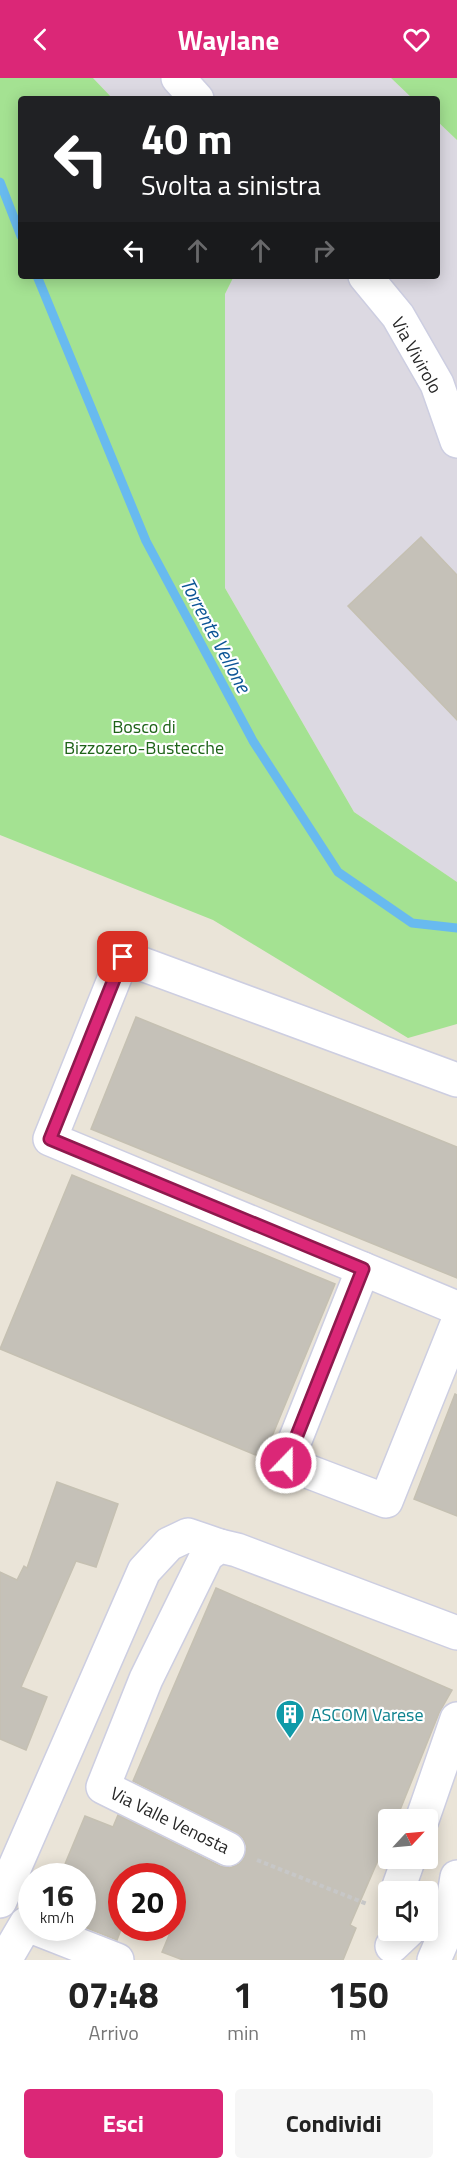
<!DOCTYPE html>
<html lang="it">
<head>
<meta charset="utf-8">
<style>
	:root { --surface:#fff; --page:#f6f6f6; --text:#222; --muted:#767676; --accent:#db2777 }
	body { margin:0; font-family:"Titillium Web",sans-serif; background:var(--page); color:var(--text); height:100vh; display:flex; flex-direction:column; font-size:22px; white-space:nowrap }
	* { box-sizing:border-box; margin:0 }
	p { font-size:20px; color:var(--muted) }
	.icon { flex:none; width:33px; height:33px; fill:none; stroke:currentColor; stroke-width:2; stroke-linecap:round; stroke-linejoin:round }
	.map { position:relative; height:1882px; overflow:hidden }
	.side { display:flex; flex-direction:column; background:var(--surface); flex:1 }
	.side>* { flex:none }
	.top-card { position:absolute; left:18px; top:18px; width:422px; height:183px; border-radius:6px; box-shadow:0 3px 15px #0003; background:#202124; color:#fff; overflow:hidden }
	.needle { width:39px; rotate:64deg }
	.controls { position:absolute; left:378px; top:1731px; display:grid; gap:12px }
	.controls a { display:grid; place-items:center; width:60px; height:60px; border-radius:6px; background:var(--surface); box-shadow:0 3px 15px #0003; font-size:30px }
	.speed { position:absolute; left:18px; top:1785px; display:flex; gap:12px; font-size:30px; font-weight:700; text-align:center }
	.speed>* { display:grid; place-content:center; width:78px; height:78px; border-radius:50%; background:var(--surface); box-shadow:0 3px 15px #0003; line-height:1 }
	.speed small { font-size:15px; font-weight:400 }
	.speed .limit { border:9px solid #d22; background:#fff; color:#111 }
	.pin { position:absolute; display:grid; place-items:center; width:51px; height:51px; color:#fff; margin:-26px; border-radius:12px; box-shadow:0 3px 9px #0006 }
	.me { position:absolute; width:66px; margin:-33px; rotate:22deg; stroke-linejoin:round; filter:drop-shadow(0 0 4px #0008) }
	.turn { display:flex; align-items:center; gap:21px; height:126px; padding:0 24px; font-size:27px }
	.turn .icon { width:78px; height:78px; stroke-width:2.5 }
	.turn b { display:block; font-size:42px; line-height:51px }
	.lanes { display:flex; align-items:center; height:57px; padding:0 24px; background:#0003; justify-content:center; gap:30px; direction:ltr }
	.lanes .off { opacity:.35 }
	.eta { display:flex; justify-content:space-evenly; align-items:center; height:102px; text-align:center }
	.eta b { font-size:36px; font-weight:700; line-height:42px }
	.cta { display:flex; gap:12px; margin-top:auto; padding:12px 24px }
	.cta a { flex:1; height:69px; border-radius:6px; background:var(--accent); color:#fff; font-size:24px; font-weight:700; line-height:69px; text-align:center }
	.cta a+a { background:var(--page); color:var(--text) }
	header { display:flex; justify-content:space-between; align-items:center; height:78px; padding:0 24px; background:var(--accent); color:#fff; font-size:27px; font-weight:700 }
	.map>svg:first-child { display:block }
	.industrial { fill:#dcd9e2 }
	.green { fill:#a4e292 }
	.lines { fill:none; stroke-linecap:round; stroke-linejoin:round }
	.stream { stroke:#68baef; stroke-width:9 }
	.building { fill:#c5c1b8; stroke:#c5c0b2; stroke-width:1.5 }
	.minor-casing { stroke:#cdcee1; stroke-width:36 }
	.path { stroke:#c7c7c7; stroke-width:4; stroke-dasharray:4.5 3; stroke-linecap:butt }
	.minor { stroke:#fff; stroke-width:33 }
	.route-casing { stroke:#8e194d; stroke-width:15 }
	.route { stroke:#db2777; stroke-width:10 }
	.labels { text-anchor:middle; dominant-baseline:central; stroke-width:4.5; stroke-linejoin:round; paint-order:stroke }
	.street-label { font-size:18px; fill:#272727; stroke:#fff }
	.park-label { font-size:18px; fill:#1e6318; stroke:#fff }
	.culture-label { font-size:18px; fill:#0d838f; stroke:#fff; text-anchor:start }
	.water-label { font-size:20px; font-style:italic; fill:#0c5596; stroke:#fff }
</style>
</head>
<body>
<header><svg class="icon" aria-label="back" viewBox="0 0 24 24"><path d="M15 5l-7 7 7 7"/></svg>Waylane<svg class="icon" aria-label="heart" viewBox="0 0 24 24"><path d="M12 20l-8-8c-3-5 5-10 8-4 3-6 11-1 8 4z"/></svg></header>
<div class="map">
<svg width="457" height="1882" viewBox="0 0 457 1882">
	<rect width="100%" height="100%" fill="#eae4d8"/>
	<!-- industrial -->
	<g class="industrial">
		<polygon points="93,0 391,0 413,21 113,21"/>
		<polygon points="437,43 457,62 457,804 354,734 225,510 225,216 234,198 436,198"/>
	</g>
	<!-- green -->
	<g class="green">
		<polygon points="0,0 93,0 113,21 21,21 21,198 234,198 225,216 225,510 354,734 457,804 457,946 408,960 213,842 0,757"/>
		<polygon points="391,0 457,0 457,62 437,43 436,21 413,21"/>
	</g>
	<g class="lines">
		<!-- stream -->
		<g class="stream">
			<polyline points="0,104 21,158"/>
			<polyline points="37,198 146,463 253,663 338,794 412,845 457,850"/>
		</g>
	</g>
	<!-- building -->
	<g class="building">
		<polygon points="421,459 457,497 457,642 348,528"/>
		<polygon points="136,939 457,1069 457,1200 91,1051"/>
		<polygon points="72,1097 335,1206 263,1380 0,1271"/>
		<polygon points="455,1316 457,1317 457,1438 414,1421"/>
		<polygon points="57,1404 118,1426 96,1489 76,1483 21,1609 47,1619 26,1672 0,1661 0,1494 17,1502 24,1488 27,1490"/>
		<polygon points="216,1510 452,1612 439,1635 396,1742 388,1742 388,1759 350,1847 356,1850 343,1882 183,1882 162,1874 172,1850 172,1798 122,1798 122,1849 117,1862 82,1848 82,1798 60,1798 85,1738 113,1749 118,1737 220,1788 230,1790 239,1786 244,1780 247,1769 243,1760 237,1755 133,1703"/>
	</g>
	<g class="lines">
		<!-- minor casing -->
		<g class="minor-casing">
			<g id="minor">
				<polyline points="178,0 197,21"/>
				<polyline points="365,198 398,238 437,306 457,363"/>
				<polyline points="457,1002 123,879 50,1061 457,1230"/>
				<polyline points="363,1191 286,1385 386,1423 457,1246"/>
				<polyline points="422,1742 457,1641"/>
				<polyline points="228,1771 103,1709 146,1601 207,1477 220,1468 237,1472 457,1555"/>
				<polyline points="397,1814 409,1780"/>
				<polyline points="0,1823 144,1493 169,1466 188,1457 220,1468"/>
				<polyline points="428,1841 431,1839 449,1847 434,1882"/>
				<polyline points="449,1847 457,1799"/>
				<polyline points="35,1850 117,1882"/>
				<polyline points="392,1868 409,1852"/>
				<polyline points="5,1882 26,1846"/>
			</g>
		</g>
		<!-- path -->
		<polyline class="path" points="257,1782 367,1826"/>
		<!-- minor -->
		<use href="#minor" class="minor"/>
	</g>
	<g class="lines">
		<!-- route casing -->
		<g class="route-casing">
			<polyline id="route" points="123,879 50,1061 363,1191 286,1385"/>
		</g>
		<!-- route -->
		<use href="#route" class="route"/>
	</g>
	<!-- icons -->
	<defs>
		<g id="building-pin" transform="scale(1.5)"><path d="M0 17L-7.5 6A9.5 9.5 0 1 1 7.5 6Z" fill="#0f9aa8" stroke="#fff"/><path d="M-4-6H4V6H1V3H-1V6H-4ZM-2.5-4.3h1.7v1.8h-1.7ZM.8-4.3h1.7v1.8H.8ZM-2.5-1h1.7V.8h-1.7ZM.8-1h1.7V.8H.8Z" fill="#fff"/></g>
	</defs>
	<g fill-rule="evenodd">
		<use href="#building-pin" x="290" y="1636"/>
	</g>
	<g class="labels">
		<!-- street labels -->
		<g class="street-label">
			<text transform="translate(417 277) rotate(61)">Via Vivirolo</text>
			<text transform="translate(170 1742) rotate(26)">Via Valle Venosta</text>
		</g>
		<!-- park labels -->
		<g class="park-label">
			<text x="144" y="648">Bosco di<tspan x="144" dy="21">Bizzozero-Bustecche</tspan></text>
		</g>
		<!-- culture labels -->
		<g class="culture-label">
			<text x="311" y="1636">ASCOM Varese</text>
		</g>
		<!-- water labels -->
		<g class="water-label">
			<text transform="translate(216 557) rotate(62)">Torrente Vellone</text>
		</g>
	</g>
</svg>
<div class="controls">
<a><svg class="needle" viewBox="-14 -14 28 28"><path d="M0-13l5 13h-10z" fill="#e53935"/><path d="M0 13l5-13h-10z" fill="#767676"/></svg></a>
<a><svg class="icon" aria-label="sound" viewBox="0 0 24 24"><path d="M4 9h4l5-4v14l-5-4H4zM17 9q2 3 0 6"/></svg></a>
</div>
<div class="speed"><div>16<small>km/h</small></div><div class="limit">20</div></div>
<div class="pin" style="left:123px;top:879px;background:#d93025"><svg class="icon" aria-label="arrive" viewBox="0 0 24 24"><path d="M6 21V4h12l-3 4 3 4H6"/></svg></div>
<svg class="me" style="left:286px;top:1385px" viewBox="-20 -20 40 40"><circle r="17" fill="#db2777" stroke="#fff" stroke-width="3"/><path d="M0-11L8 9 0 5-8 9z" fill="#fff"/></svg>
<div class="top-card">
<div class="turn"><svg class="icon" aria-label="left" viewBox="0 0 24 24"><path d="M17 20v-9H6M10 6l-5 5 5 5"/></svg><div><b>40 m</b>Svolta a sinistra</div></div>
<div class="lanes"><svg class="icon" aria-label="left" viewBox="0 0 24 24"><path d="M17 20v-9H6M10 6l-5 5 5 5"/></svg><svg class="icon off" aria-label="ahead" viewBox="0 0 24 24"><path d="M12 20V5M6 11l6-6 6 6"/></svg><svg class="icon off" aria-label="ahead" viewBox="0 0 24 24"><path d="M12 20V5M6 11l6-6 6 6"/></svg><svg class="icon off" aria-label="right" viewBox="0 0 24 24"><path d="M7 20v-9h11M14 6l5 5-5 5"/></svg></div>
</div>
</div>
<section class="side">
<div class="eta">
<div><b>07:48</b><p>Arrivo</p></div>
<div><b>1</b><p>min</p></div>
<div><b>150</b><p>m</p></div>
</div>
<div class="cta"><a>Esci</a><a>Condividi</a></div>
</section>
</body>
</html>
